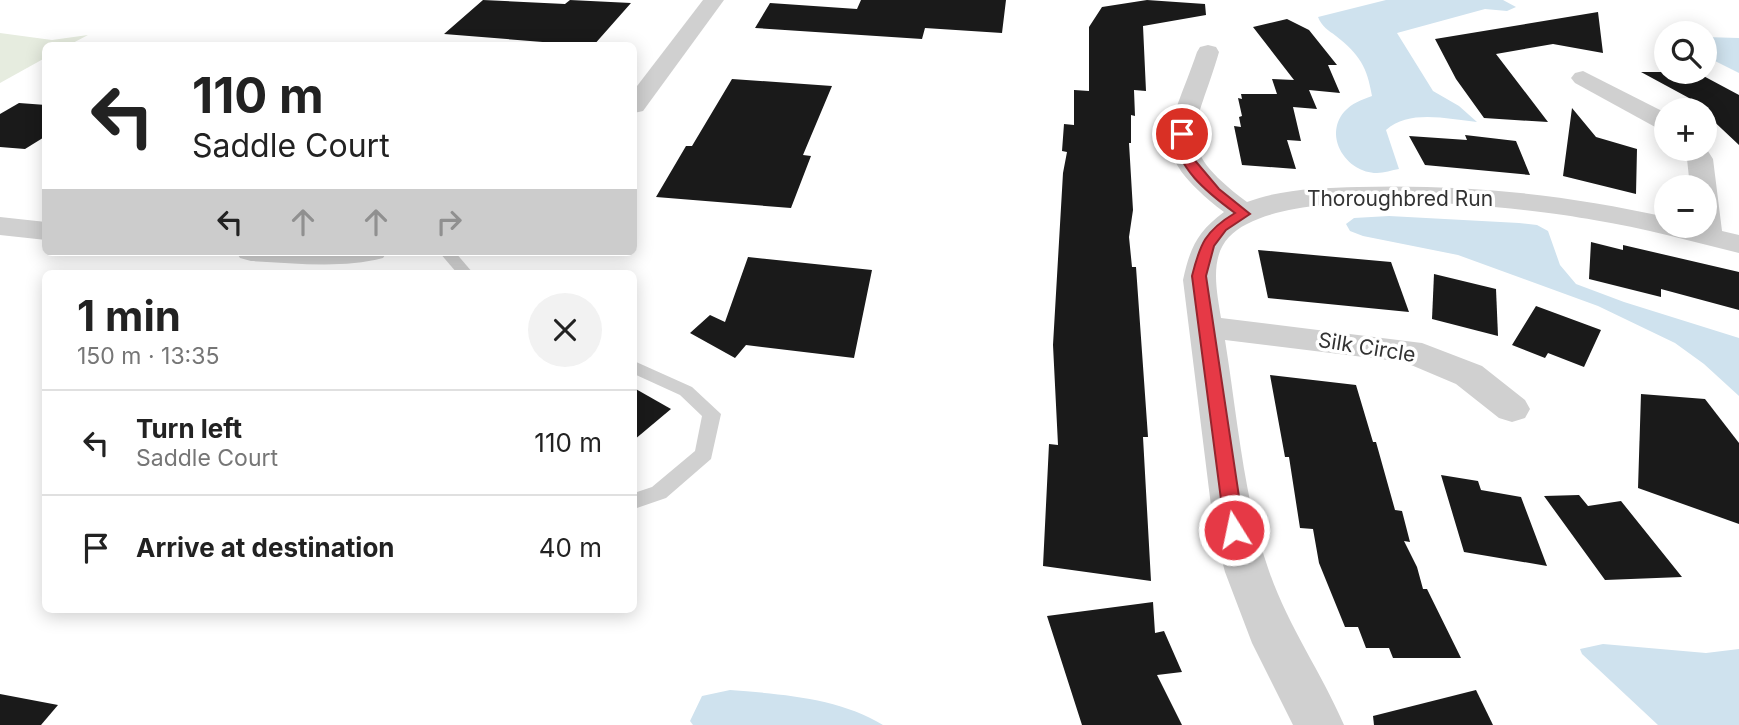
<!DOCTYPE html>
<html lang="en">
<head>
<meta charset="utf-8">
<style>
	:root { --surface:#fff; --page:#f2f2f2; --text:#222; --muted:#767676; --line:#e0e0e0 }
	body { margin:0; font-family:Inter,sans-serif; background:var(--page); color:var(--text); height:100vh; display:flex; flex-direction:column; font-size:26px; white-space:nowrap }
	* { box-sizing:border-box; margin:0 }
	p { font-size:23px; color:var(--muted) }
	.icon { flex:none; width:38px; height:38px; fill:none; stroke:currentColor; stroke-width:2; stroke-linecap:round; stroke-linejoin:round }
	.map { position:relative; flex:1; overflow:hidden }
	.side { position:absolute; left:42px; top:270px; width:595px; height:343px; display:flex; flex-direction:column; background:var(--surface); border-radius:10px; box-shadow:0 4px 18px #0003 }
	.side>* { flex:none }
	.top-card { position:absolute; left:42px; top:42px; width:595px; height:214px; border-radius:10px; box-shadow:0 4px 18px #0003; background:#fff; color:var(--text); overflow:hidden }
	.fabs { position:absolute; left:1654px; top:21px; display:grid; gap:14px }
	.fabs a { display:grid; place-items:center; width:63px; height:63px; border-radius:50%; background:var(--surface); box-shadow:0 4px 18px #0003; font-size:35px }
	.pin { position:absolute; display:grid; place-items:center; width:60px; height:60px; color:#fff; margin:-30px; border:4px solid #fff; border-radius:50%; box-shadow:0 2px 7px #0007 }
	.me { position:absolute; width:77px; margin:-38px; rotate:350deg; stroke-linejoin:round; filter:drop-shadow(0 0 5px #0008) }
	.turn { display:flex; align-items:center; gap:24px; height:147px; padding:0 35px; font-size:32px }
	.turn .icon { width:91px; height:91px; stroke-width:2.5 }
	.turn b { display:block; font-size:49px; line-height:60px }
	.lanes { display:flex; align-items:center; height:66px; padding:0 35px; background:#0003; justify-content:center; gap:35px; direction:ltr }
	.lanes .off { opacity:.35 }
	.round { display:grid; place-items:center; flex:none; width:74px; height:74px; border-radius:37px; background:var(--page) }
	.summary { display:flex; align-items:center; justify-content:space-between; height:119px; padding:0 35px }
	h1 { font-size:42px; font-weight:700; line-height:52px }
	ul { padding:0; list-style:none }
	li { display:flex; align-items:center; gap:21px; height:105px; padding:0 35px; border-top:2px solid var(--line) }
	li div { flex:1 }
	li b { display:block; font-size:26px }
	li em { font-style:normal }
	.map>svg:first-child { display:block }
	.green { fill:#e6ecdf }
	.water { fill:#cfe2ee }
	.building { fill:#1a1a1a }
	.lines { fill:none; stroke-linecap:round; stroke-linejoin:round }
	.service { fill:#d0d0d0; fill-rule:evenodd }
	.minor { fill:#d0d0d0; fill-rule:evenodd }
	.route { fill:#e63946; stroke:#96252e; stroke-width:2 }
	.labels { text-anchor:middle; dominant-baseline:central; stroke-width:7; stroke-linejoin:round; paint-order:stroke }
	.street-label { font-size:21px; fill:#333; stroke:#fff }
</style>
</head>
<body>
<div class="map">
<svg width="1739" height="725" viewBox="0 0 1739 725">
	<rect width="100%" height="100%" fill="#fff"/>
	<!-- green -->
	<polygon class="green" points="0,33 52,40 88,35 69,45 46,46 45,58 0,83"/>
	<!-- water -->
	<g class="water">
		<path d="M 1386,0 L 1503,0 L 1516,7 L 1507,11 L 1485,9 L 1397,33 L 1433,91 L 1459,106 L 1477,122 C 1448,119 1409,109 1386,130 L 1399,169 C 1392,170 1384,173 1377,173 C 1347,173 1323,137 1344,112 C 1352,103 1361,100 1372,96 C 1367,67 1360,55 1336,36 C 1328,30 1322,27 1318,17 Z"/>
		<polygon points="1704,37 1739,38 1739,73 1705,56"/>
		<polygon points="1389,216 1519,223 1537,225 1548,231 1560,265 1576,284 1624,302 1739,338 1739,396 1704,364 1675,343 1598,306 1458,255 1363,236 1350,231 1346,224 1354,218"/>
		<polygon points="1603,644 1706,653 1739,649 1739,725 1658,725 1582,654 1580,649"/>
		<path d="M 730,690 C 780,694 840,698 883,725 L 693,725 L 690,721 L 702,696 Z"/>
	</g>
	<!-- building -->
	<g class="building">
		<polygon points="483,0 565,4 570,0 631,3 593,46 444,34"/>
		<polygon points="861,0 1006,0 1002,33 925,28 922,39 755,28 770,3 857,9"/>
		<polygon points="1147,0 1205,4 1206,15 1143,26 1146,91 1134,90 1135,116 1131,115 1131,143 1129,143 1133,210 1129,237 1132,267 1136,267 1148,437 1143,437 1151,581 1043,566 1049,444 1058,445 1053,345 1063,173 1067,152 1062,151 1064,124 1074,125 1074,90 1089,91 1089,27 1102,7"/>
		<polygon points="1598,12 1603,53 1553,44 1496,54 1548,122 1484,118 1456,79 1435,39"/>
		<polygon points="1287,19 1309,30 1337,65 1328,65 1340,93 1309,90 1317,109 1293,107 1301,141 1287,140 1296,169 1242,165 1234,126 1241,127 1239,117 1242,116 1238,98 1242,99 1241,94 1277,94 1272,79 1294,80 1253,27"/>
		<polygon points="1641,72 1696,72 1739,95 1739,145 1689,98"/>
		<polygon points="732,79 832,86 803,155 811,156 791,208 656,197 686,146 692,146"/>
		<polygon points="19,103 46,105 46,136 25,149 0,147 0,114"/>
		<polygon points="1572,108 1596,137 1637,149 1636,194 1563,176"/>
		<polygon points="1465,135 1516,141 1530,175 1425,165 1409,136 1467,140"/>
		<polygon points="1591,242 1623,250 1623,245 1739,272 1739,310 1661,289 1661,297 1589,279"/>
		<polygon points="1258,250 1391,262 1409,312 1268,298"/>
		<polygon points="748,257 872,270 854,358 746,345 735,358 690,333 710,315 725,322"/>
		<polygon points="1434,274 1496,289 1498,336 1432,319"/>
		<polygon points="1536,306 1601,330 1584,367 1548,353 1545,358 1512,345"/>
		<polygon points="1270,375 1356,385 1373,442 1376,442 1395,510 1402,511 1410,542 1404,541 1417,567 1423,589 1427,589 1461,658 1393,658 1389,648 1366,648 1358,627 1345,627 1319,563 1313,529 1300,528 1289,457 1285,457"/>
		<polygon points="634,388 671,409 634,440"/>
		<polygon points="1641,394 1705,399 1739,443 1739,524 1638,488"/>
		<polygon points="1441,475 1478,481 1481,490 1521,497 1547,566 1464,552"/>
		<polygon points="1579,495 1588,506 1621,501 1682,577 1605,580 1544,496"/>
		<polygon points="1153,602 1155,633 1164,631 1182,672 1157,675 1182,725 1082,725 1047,616"/>
		<polygon points="1476,690 1493,725 1374,725 1373,716"/>
		<polygon points="0,694 58,705 41,725 0,725"/>
	</g>
	<g class="lines">
		<!-- service -->
		<g class="service">
			<polygon points="439,252 455,252 473,273 457,273"/>
			<polygon points="634,361 692,387 721,414 711,459 666,498 634,509 634,493 652,487 695,451 702,416 680,395 634,374"/>
		</g>
		<!-- minor -->
		<g class="minor">
			<polygon points="703,0 724,0 643,111 634,113 634,90"/>
			<path d="M 1208,45 L 1216,47 L 1219,52 C 1196,132 1170,144 1247,202 C 1281,189 1321,188 1358,187 C 1462,184 1564,194 1666,217 L 1666,226 L 1704,226 L 1704,187 L 1690,187 L 1687,159 L 1681,149 L 1704,149 L 1704,145 L 1713,159 L 1722,231 L 1739,235 L 1739,253 C 1691,241 1643,228 1594,220 C 1519,206 1283,180 1229,237 C 1209,258 1217,292 1221,318 L 1422,343 L 1482,366 L 1525,400 L 1530,409 L 1525,418 L 1512,422 L 1499,418 L 1456,384 L 1404,362 L 1225,340 C 1237,414 1244,501 1269,571 C 1288,626 1321,672 1344,725 L 1293,725 L 1252,643 L 1225,572 L 1214,530 L 1183,280 C 1190,248 1197,232 1224,212 C 1144,150 1169,134 1197,52 L 1200,47 Z"/>
			<polygon points="1583,71 1666,113 1666,131 1657,128 1575,83 1571,78 1575,73"/>
			<polygon points="0,217 46,222 46,240 0,235"/>
			<path d="M 236,252 L 387,252 L 383,258 C 341,269 294,263 251,261 L 240,258 Z"/>
		</g>
	</g>
	<!-- route -->
	<path class="route" d="M 1178,131 L 1186,131 L 1192,157 L 1219,189 L 1250,214 L 1226,230 L 1214,246 L 1206,276 L 1244,530 L 1241,535 L 1234,537 L 1228,535 L 1225,530 L 1192,276 C 1200,244 1205,231 1235,213 C 1212,196 1169,164 1178,131 Z"/>
	<g class="labels">
		<!-- street labels -->
		<g class="street-label">
			<text x="1400" y="198">Thoroughbred Run</text>
			<text transform="translate(1367 347) rotate(9)">Silk Circle</text>
		</g>
	</g>
</svg>
<div class="fabs">
<a><svg class="icon" aria-label="search" viewBox="0 0 24 24"><circle cx="10" cy="10" r="6"/><path d="M15 15l6 6"/></svg></a>
<a>+</a>
<a>−</a>
</div>
<div class="pin" style="left:1182px;top:134px;background:#d93025"><svg class="icon" aria-label="arrive" viewBox="0 0 24 24"><path d="M6 21V4h12l-3 4 3 4H6"/></svg></div>
<svg class="me" style="left:1234px;top:530px" viewBox="-20 -20 40 40"><circle r="17" fill="#e63946" stroke="#fff" stroke-width="3"/><path d="M0-11L8 9 0 5-8 9z" fill="#fff"/></svg>
<div class="top-card">
<div class="turn"><svg class="icon" aria-label="left" viewBox="0 0 24 24"><path d="M17 20v-9H6M10 6l-5 5 5 5"/></svg><div><b>110 m</b>Saddle Court</div></div>
<div class="lanes"><svg class="icon" aria-label="left" viewBox="0 0 24 24"><path d="M17 20v-9H6M10 6l-5 5 5 5"/></svg><svg class="icon off" aria-label="ahead" viewBox="0 0 24 24"><path d="M12 20V5M6 11l6-6 6 6"/></svg><svg class="icon off" aria-label="ahead" viewBox="0 0 24 24"><path d="M12 20V5M6 11l6-6 6 6"/></svg><svg class="icon off" aria-label="right" viewBox="0 0 24 24"><path d="M7 20v-9h11M14 6l5 5-5 5"/></svg></div>
</div>
<section class="side">
<div class="summary"><div><h1>1 min</h1><p>150 m · 13:35</p></div><a class="round"><svg class="icon" aria-label="close" viewBox="0 0 24 24"><path d="M6 6l12 12M18 6L6 18"/></svg></a></div>
<ul>
<li><svg class="icon" aria-label="left" viewBox="0 0 24 24"><path d="M17 20v-9H6M10 6l-5 5 5 5"/></svg><div><b>Turn left</b><p>Saddle Court</p></div><em>110 m</em></li>
<li><svg class="icon" aria-label="arrive" viewBox="0 0 24 24"><path d="M6 21V4h12l-3 4 3 4H6"/></svg><div><b>Arrive at destination</b></div><em>40 m</em></li>
</ul>
</section>
</div>
</body>
</html>
